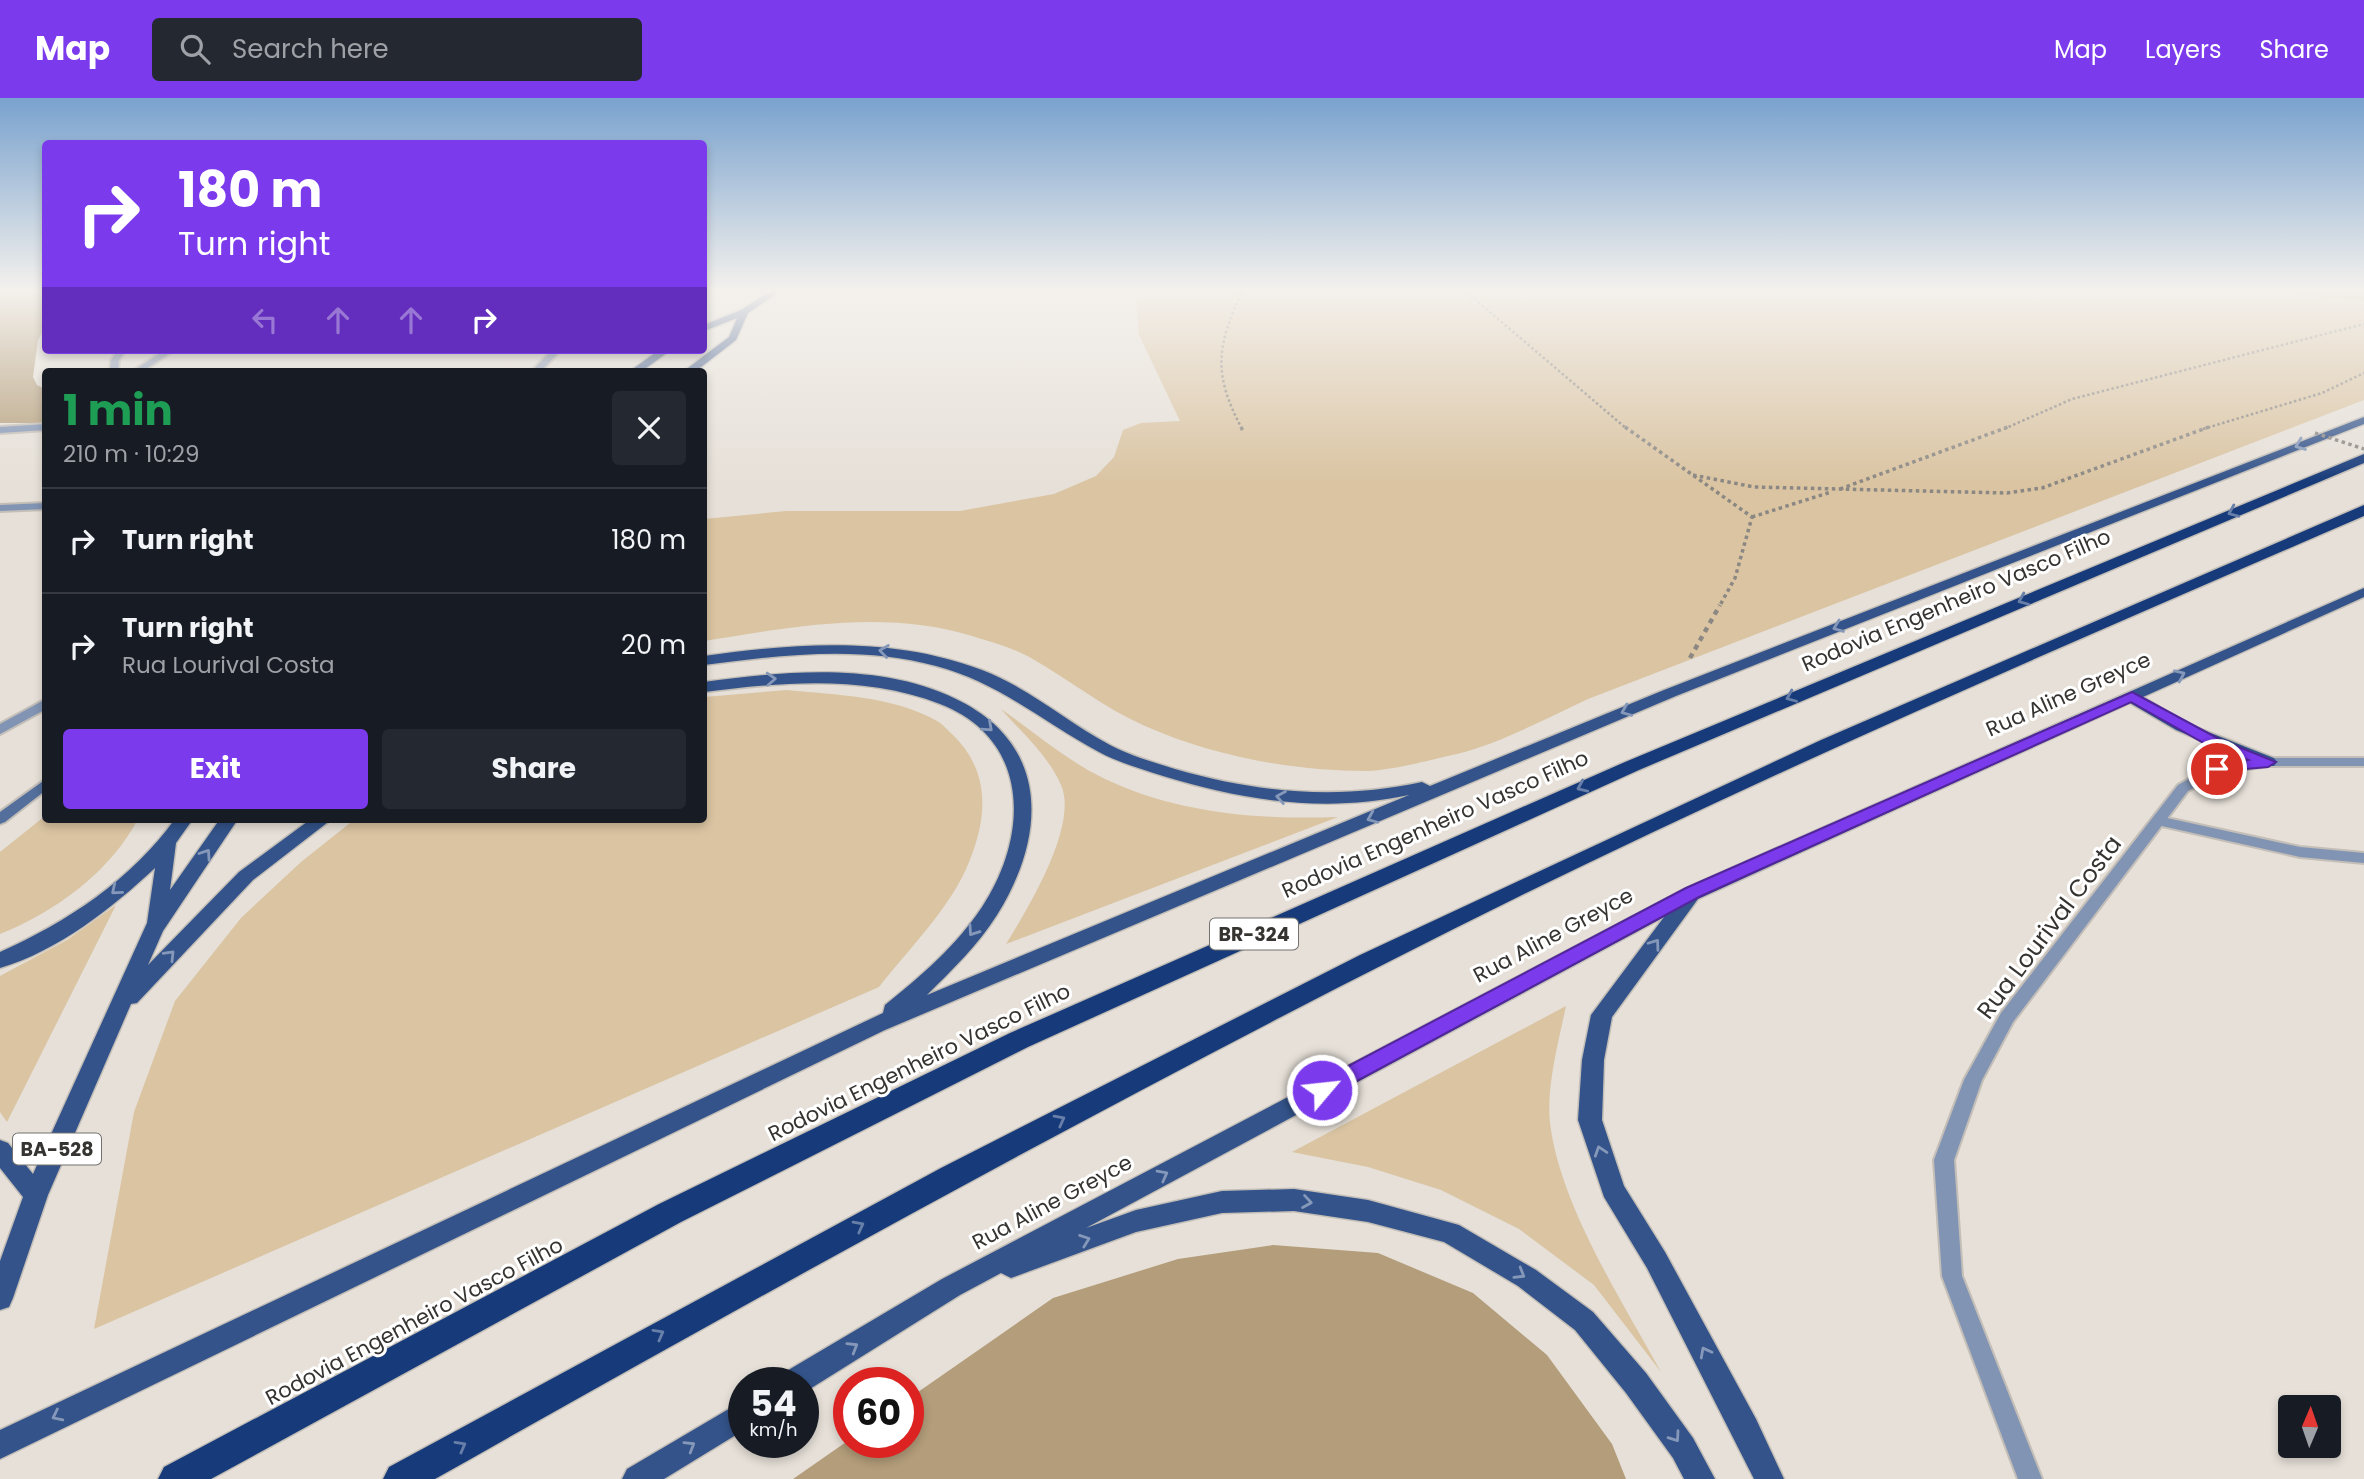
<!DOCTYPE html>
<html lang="en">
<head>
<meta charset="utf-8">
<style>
	:root { --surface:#171b24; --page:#242831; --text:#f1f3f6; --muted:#9ea1a6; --line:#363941; --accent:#7c3aed }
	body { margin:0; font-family:Poppins,sans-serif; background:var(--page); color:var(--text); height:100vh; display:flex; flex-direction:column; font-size:26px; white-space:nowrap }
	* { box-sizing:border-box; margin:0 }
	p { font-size:23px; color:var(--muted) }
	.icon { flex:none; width:38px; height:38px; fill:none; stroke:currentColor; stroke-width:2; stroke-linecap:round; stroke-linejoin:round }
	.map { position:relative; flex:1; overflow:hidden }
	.side { position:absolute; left:42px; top:270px; width:665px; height:455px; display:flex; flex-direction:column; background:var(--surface); border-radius:7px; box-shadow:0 4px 10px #0003 }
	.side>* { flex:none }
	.banner { position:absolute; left:42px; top:42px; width:665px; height:214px; border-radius:7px; box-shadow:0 4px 10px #0003; background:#7c3aed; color:#fff; overflow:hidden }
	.needle { width:46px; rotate:2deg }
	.fabs { position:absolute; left:2278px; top:1297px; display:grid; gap:14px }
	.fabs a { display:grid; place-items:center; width:63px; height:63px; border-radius:7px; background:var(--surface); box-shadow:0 4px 10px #0003; font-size:35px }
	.speed { position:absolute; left:728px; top:1269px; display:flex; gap:14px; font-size:35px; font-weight:700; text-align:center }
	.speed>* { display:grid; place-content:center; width:91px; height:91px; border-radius:50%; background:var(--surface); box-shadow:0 4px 10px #0003; line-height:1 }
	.speed small { font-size:18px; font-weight:400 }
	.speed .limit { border:10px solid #d22; background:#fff; color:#111 }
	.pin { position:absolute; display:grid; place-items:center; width:60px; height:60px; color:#fff; margin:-30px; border:4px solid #fff; border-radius:50%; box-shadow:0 2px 7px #0007 }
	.me { position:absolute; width:77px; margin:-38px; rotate:62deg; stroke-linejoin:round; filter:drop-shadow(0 0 5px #0008) }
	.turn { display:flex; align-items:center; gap:24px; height:147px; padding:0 21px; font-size:32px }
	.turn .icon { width:91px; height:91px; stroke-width:2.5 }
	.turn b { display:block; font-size:49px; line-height:60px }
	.lanes { display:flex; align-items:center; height:66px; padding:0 21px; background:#0003; justify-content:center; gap:35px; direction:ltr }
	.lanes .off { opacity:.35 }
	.round { display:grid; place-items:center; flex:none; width:74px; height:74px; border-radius:7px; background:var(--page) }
	.headline { display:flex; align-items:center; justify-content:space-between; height:119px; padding:0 21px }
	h1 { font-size:42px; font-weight:700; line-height:52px; color:#1e9e55 }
	.button { display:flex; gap:14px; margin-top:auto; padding:14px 21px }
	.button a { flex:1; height:80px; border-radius:7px; background:var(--accent); color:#fff; font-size:28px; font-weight:700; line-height:80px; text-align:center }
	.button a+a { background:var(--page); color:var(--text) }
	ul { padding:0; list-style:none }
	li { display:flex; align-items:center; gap:21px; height:105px; padding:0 21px; border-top:2px solid var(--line) }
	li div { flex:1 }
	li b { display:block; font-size:26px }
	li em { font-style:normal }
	header { display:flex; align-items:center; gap:42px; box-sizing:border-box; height:98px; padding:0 35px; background:var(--accent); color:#fff }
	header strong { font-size:33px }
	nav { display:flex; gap:38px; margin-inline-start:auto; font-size:24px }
	.search { width:490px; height:63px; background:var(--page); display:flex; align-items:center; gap:18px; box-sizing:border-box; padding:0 24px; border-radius:7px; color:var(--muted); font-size:26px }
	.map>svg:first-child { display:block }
	.green { fill:#dac4a2 }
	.forest { fill:#b39d7a }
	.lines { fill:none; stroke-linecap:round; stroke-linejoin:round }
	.lane-casing { stroke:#c3beb7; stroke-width:4 }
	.street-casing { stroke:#c3beb7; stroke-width:4 }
	.secondary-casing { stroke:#c3beb7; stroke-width:4 }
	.primary-casing { stroke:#c3beb7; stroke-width:3 }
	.highway-casing { stroke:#c3beb7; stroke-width:3 }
	.path-far2 { stroke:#8b8782; stroke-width:2.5; stroke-dasharray:2.5 2.5; stroke-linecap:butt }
	.path-far1 { stroke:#8b8782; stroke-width:3.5; stroke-dasharray:3.5 3.5; stroke-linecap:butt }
	.path { stroke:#8b8782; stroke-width:4.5; stroke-dasharray:5 5; stroke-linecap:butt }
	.lane { fill:#8294b4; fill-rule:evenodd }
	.street { fill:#8294b4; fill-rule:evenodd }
	.secondary { fill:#546f9c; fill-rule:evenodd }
	.primary { fill:#33538a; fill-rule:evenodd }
	.highway { fill:#173b7a; fill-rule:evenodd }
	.path-bridge { stroke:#8b8782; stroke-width:3.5; stroke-dasharray:3.5 3.5; stroke-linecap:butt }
	.oneway { stroke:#8598b9 }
	.oneway2 { stroke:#6880a9 }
	.route { fill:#7c3aed; stroke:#51269a; stroke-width:2 }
	.labels { text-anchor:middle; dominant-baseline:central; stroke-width:6; stroke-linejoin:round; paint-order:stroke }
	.shield { fill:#fff; stroke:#72716f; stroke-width:2 }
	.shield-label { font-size:19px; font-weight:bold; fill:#363431 }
	.street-label { font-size:21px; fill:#363431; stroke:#fff }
	.near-street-label { font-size:24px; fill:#363431; stroke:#fff }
</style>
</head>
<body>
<header>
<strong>Map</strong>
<div class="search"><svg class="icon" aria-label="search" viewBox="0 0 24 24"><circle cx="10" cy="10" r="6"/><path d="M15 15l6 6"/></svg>Search here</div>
<nav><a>Map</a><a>Layers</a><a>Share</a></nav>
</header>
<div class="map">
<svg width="2364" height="1381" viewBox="0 0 2364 1381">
	<rect width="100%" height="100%" fill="#e6e0d8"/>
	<!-- green -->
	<g class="green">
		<path d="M 1135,191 L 2250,191 L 2364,203 L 2364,302 L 1588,601 C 1547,620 1505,643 1461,655 C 1434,661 1394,672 1367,673 C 1292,673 1213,658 1145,628 C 1104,610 1070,582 1031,560 C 1014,550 991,544 972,538 C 884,511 792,529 704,543 L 704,421 L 786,413 L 960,413 L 1054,396 L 1096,378 L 1114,359 L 1123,332 L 1141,325 L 1180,323 L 1139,237 Z"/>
		<path d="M 787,592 C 836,597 893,598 937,623 C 943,626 948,633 953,637 C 990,673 988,718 969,764 C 952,808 908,852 879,889 L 94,1231 L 134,1014 L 175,903 L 241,820 L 301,764 L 355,721 L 704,721 L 704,599 Z"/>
		<path d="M 1001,611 C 1034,634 1066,662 1103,680 C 1175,715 1258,722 1338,719 L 1006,846 C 1027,812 1079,727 1061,687 C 1048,657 1022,635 1001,611 Z"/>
		<path d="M 45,718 L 46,721 L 138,721 C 110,774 55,814 0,836 L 0,754 Z"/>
		<polygon points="116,807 7,1024 0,1014 0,878 67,842"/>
		<path d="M 1566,908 C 1559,942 1546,989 1550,1025 C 1560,1107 1621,1201 1661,1274 L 1594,1187 L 1519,1131 L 1441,1092 L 1368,1069 L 1292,1054 Z"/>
	</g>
	<!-- forest -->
	<g class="forest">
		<polygon points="0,191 45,191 45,229 38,242 33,279 37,287 45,291 45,325 0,325"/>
		<polygon points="2250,191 2364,191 2364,203"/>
		<polygon points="1273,1147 1378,1155 1473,1195 1547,1257 1612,1346 1626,1381 793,1381 849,1342 908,1344 908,1301 1053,1200 1178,1161"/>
	</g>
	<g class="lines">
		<!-- lane casing -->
		<g class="lane-casing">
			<g id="lane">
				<polygon points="118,252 126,252 119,262 118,273 110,273 111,262"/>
				<polygon points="46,326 46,332 0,335 0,329"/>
				<polygon points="46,405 46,411 0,413 0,407"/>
				<polygon points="46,601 46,611 0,636 0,626"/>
				<polygon points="2158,718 2300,749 2364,755 2364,765 2300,759 2153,726 2151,723 2153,720"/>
			</g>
		</g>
		<!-- street casing -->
		<g class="street-casing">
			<g id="street">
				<polygon points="165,252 175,252 143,273 133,273"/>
				<polygon points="552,252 561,252 541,273 532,273"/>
				<polygon points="2268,660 2364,660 2364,668 2268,668 2221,675 2188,693 2013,924 1982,982 1954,1062 1962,1178 2042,1381 2018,1381 1942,1178 1934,1062 1964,982 2001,915 2178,687 2212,668"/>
			</g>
		</g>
		<!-- secondary casing -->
		<g class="secondary-casing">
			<polygon id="secondary" points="46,681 46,692 5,724 0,726 0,714"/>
		</g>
		<!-- primary casing -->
		<g class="primary-casing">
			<g id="primary">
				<polygon points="774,191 783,191 748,215 736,242 696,273 684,273 729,239 737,220 704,233 704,227 741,212"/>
				<polygon points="659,252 671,252 642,273 630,273"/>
				<path d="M 2364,319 L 2364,326 L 1676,598 L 885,932 L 0,1361 L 0,1332 L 883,915 L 885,907 C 921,878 956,848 982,809 C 1029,738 1031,641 940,606 C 865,577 782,584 704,594 L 704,584 C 784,573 880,564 956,601 C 1050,646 1047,737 997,817 C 978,847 952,872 927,897 L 1409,697 C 1326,715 1244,703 1163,678 C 1142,671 1119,665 1099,654 C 1043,624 998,584 936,568 C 860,547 781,557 704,567 L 704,558 C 797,545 892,538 982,572 C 1029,590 1067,624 1110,647 C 1131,658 1153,664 1175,671 C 1258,695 1338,702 1422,684 L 1430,688 L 1664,592 Z"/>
				<polygon points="2364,490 2364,499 2143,599 2188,626 2274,660 2277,664 2274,668 2262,668 2176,632 2130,605 1698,801 1612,919 1604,962 1602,1022 1624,1088 1665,1154 1756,1321 1784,1381 1754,1381 1647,1170 1604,1099 1578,1022 1582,962 1591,917 1664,819 1086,1130 1136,1112 1222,1093 1294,1091 1368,1102 1459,1127 1536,1172 1593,1214 1646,1275 1693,1340 1715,1381 1684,1381 1673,1360 1626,1295 1575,1232 1518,1188 1444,1144 1368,1124 1294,1113 1222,1115 1136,1134 1011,1180 1001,1175 960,1197 805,1294 803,1284 781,1284 785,1274 942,1181 1686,790"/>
				<path d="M 175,721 L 193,721 L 176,745 L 170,792 L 220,721 L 238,721 L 163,833 L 148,867 L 239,774 L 311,721 L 332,721 L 253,782 L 137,905 L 131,906 L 48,1097 L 13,1200 L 9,1209 L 0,1212 L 0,1163 L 23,1099 L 0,1070 L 0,1042 L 8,1045 L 33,1076 L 147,825 L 155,770 C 112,810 58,853 0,870 L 0,854 C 67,824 131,782 175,721 Z"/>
				<polygon points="744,1302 744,1332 664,1381 622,1381 627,1371"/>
			</g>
		</g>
		<!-- highway casing -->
		<g class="highway-casing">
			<g id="highway">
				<polygon points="2364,356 2364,365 1639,672 1028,949 681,1124 211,1381 158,1381 164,1369 659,1106 1010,935 1625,664"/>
				<path d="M 2364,407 L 2364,418 C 2079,541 1793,664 1514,801 C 1148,982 791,1180 435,1381 L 383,1381 L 389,1369 L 941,1070 L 1360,857 L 1821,642 Z"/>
			</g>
		</g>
		<!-- path-far2 -->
		<g class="path-far2">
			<polyline points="1463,191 1627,331"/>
			<path d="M 1242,331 C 1212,274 1217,248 1243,191"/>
			<polyline points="2004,331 2072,301 2364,226"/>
			<polyline points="2203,331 2322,295 2364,275"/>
		</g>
		<!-- path-far1 -->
		<g class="path-far1">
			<polyline points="1241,329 1244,335"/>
			<polyline points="1625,329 1752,419 1735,480 1719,509"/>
			<polyline points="1693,377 1754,389 2007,395 2042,390 2209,329"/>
			<polyline points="1840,391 2008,329"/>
			<polyline points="1752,419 1831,394"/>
		</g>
		<!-- path -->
		<polyline class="path" points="1690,560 1720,507"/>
		<!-- lane -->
		<use href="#lane" class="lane"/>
		<!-- street -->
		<use href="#street" class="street"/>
		<!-- secondary -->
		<use href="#secondary" class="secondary"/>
		<!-- primary -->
		<use href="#primary" class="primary"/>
		<!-- highway -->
		<use href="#highway" class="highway"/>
		<!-- path-bridge -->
		<polyline class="path-bridge" points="2315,335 2364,351"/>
	</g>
	<!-- one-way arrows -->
	<defs><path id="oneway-chevron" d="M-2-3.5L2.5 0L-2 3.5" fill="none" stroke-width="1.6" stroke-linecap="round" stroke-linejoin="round" transform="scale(1.75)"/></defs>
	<g class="oneway">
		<use href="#oneway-chevron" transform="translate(2300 347) rotate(159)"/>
		<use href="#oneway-chevron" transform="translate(1838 529) rotate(159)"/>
		<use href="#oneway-chevron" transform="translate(884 553) rotate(-172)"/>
		<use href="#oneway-chevron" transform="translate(2180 577) rotate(-24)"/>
		<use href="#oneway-chevron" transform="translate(771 581) rotate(-3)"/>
		<use href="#oneway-chevron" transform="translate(1626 613) rotate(157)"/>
		<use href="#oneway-chevron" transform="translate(988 629) rotate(42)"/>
		<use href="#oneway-chevron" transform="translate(1281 699) rotate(-170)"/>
		<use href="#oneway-chevron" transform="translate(1372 720) rotate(157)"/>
		<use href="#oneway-chevron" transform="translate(206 756) rotate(-56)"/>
		<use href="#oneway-chevron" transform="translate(116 792) rotate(140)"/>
		<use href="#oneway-chevron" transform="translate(973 833) rotate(125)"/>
		<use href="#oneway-chevron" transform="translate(1655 846) rotate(-54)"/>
		<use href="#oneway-chevron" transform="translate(170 857) rotate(-46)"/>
		<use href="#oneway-chevron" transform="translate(1600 1053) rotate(-108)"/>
		<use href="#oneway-chevron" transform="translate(1163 1077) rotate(-28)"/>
		<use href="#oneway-chevron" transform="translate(1307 1104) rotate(9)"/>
		<use href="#oneway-chevron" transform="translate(1085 1142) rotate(-20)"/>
		<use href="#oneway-chevron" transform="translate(1520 1176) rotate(31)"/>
		<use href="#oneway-chevron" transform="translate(853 1249) rotate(-31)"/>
		<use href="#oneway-chevron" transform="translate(1705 1254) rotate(-118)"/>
		<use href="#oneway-chevron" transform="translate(57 1318) rotate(154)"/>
		<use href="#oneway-chevron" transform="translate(1675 1339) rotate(55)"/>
		<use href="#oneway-chevron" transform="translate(690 1348) rotate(-31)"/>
	</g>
	<g class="oneway2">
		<use href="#oneway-chevron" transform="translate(2233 414) rotate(157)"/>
		<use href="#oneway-chevron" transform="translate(2023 502) rotate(157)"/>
		<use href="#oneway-chevron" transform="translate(1791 599) rotate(157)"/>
		<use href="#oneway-chevron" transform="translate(1582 689) rotate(156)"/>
		<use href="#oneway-chevron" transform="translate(1060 1022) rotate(-28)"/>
		<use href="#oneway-chevron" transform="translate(859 1128) rotate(-28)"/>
		<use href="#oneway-chevron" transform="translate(659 1236) rotate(-29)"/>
		<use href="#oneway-chevron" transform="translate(461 1348) rotate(-29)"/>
	</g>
	<!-- sky -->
	<linearGradient id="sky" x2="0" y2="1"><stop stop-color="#79a2ce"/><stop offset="0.5" stop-color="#f4f1ed"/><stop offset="1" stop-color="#f4f1ed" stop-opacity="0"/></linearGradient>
	<rect width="2364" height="384" fill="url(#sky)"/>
	<!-- route -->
	<polygon class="route" points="2132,594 2219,641 2276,664 2268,669 2212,674 2212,668 2248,662 2209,648 2131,604 1699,799 1329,998 1314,998 1311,992 1314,986 1686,790"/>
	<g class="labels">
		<!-- shield labels -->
		<g class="shield">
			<rect x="1210" y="820.5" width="88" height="31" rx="5"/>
			<rect x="13" y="1035.5" width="88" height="31" rx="5"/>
		</g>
		<g class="shield-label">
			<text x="1254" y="836">BR-324</text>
			<text x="57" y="1051">BA-528</text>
		</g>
		<!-- street labels -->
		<g class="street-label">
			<text transform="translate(1956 502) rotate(-23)">Rodovia Engenheiro Vasco Filho</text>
			<text transform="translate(2068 596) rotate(-24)">Rua Aline Greyce</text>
			<text transform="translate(1435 726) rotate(-24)">Rodovia Engenheiro Vasco Filho</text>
			<text transform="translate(1553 837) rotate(-28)">Rua Aline Greyce</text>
			<text transform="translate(919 964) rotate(-26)">Rodovia Engenheiro Vasco Filho</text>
			<text transform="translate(1052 1104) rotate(-28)">Rua Aline Greyce</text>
			<text transform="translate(414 1223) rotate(-28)">Rodovia Engenheiro Vasco Filho</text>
		</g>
		<!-- near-street labels -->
		<g class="near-street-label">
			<text transform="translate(2049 829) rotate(-53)">Rua Lourival Costa</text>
		</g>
	</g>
</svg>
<div class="fabs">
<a><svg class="needle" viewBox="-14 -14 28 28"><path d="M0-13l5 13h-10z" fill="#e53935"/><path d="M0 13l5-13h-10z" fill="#9ea1a6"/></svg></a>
</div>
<div class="speed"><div>54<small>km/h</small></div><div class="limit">60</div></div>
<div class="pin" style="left:2217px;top:671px;background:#d93025"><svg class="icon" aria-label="arrive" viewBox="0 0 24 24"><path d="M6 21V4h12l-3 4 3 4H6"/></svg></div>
<svg class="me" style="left:1322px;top:992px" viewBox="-20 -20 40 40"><circle r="17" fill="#7c3aed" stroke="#fff" stroke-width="3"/><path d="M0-11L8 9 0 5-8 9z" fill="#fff"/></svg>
<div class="banner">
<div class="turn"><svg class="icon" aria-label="right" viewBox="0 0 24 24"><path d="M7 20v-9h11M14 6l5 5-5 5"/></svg><div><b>180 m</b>Turn right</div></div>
<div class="lanes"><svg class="icon off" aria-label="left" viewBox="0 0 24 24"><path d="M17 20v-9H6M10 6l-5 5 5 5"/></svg><svg class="icon off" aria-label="ahead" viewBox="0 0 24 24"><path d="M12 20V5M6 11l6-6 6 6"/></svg><svg class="icon off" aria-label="ahead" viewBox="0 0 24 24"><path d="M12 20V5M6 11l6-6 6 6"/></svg><svg class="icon" aria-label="right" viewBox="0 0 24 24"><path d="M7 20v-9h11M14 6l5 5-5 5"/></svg></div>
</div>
<section class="side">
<div class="headline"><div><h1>1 min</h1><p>210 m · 10:29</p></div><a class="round"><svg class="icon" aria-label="close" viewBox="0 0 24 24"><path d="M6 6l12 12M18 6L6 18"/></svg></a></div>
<ul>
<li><svg class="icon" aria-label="right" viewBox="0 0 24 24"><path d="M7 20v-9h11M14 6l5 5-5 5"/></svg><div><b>Turn right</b></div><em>180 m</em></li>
<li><svg class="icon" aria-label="right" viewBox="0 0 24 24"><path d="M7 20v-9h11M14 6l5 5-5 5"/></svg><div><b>Turn right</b><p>Rua Lourival Costa</p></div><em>20 m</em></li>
</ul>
<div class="button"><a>Exit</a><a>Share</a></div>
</section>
</div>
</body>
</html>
